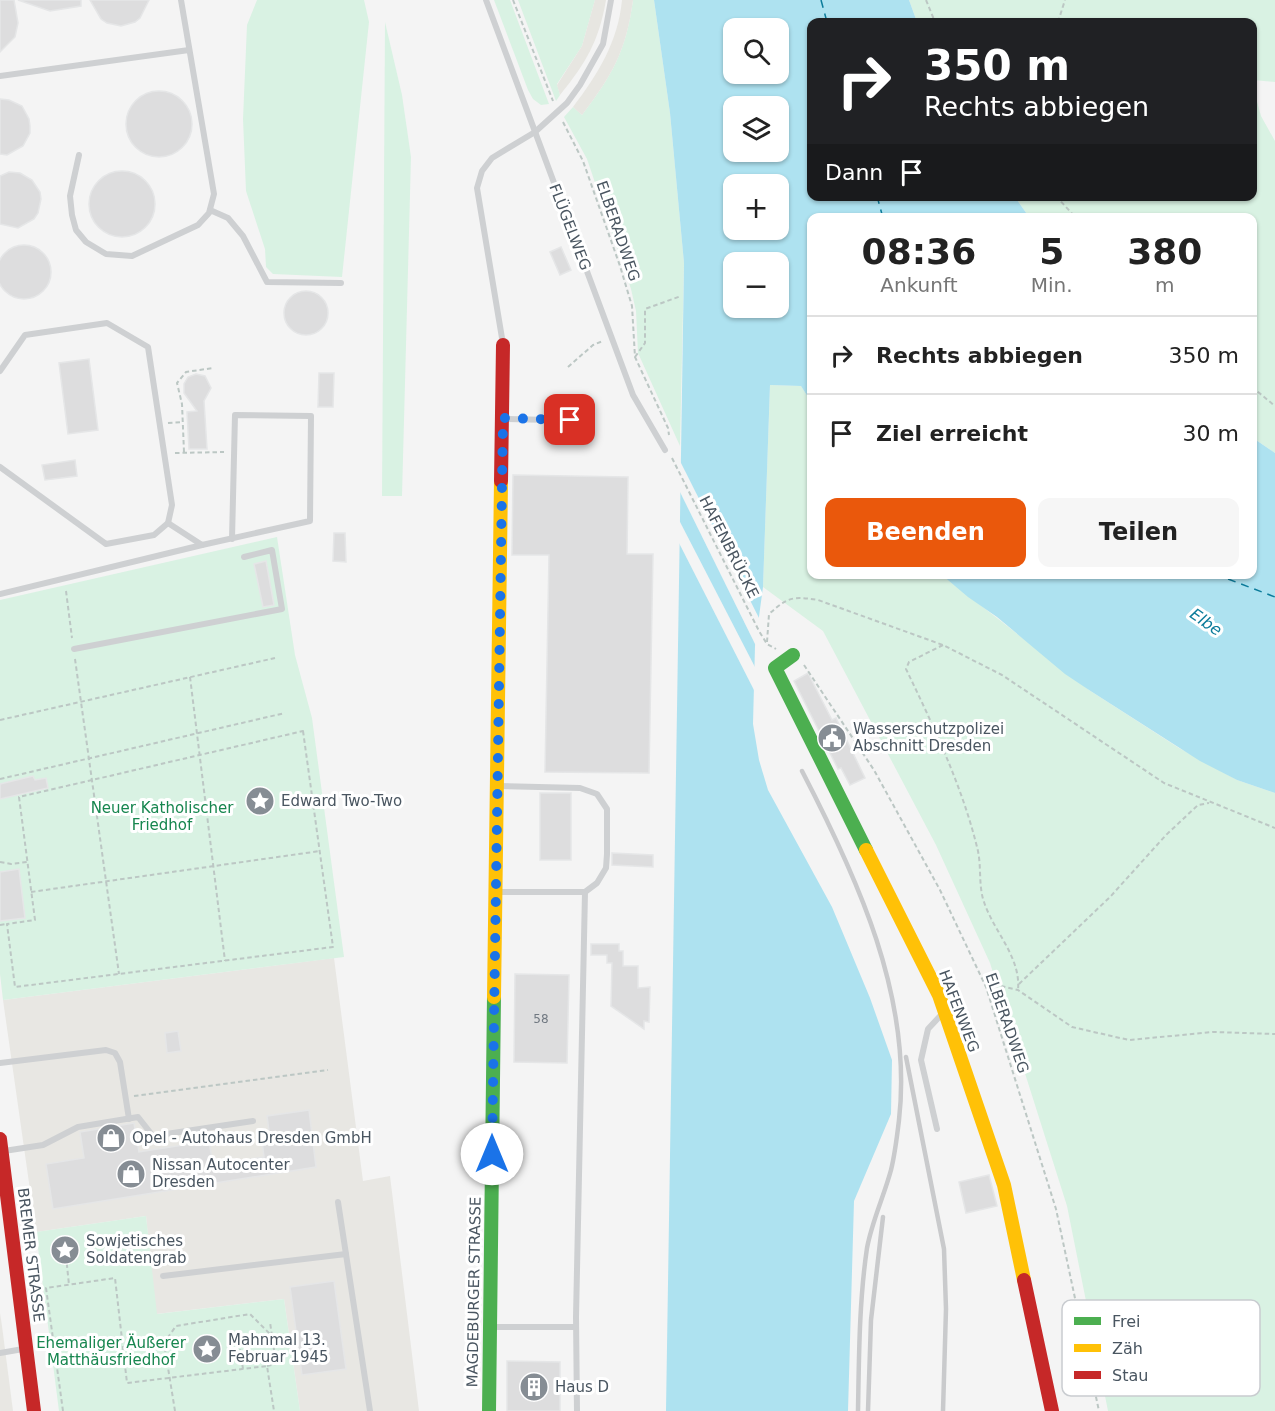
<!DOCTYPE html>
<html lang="de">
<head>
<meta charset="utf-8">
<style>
	:root { --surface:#fff; --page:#f6f6f6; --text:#222; --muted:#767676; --line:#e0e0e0; --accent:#ea580c }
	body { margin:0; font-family:"DejaVu Sans",sans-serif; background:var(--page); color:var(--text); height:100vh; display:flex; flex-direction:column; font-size:22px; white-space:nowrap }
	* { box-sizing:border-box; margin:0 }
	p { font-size:20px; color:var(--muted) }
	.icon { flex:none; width:33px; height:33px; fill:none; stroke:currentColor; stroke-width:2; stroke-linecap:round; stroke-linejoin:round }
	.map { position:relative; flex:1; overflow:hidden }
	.drawer { position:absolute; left:807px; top:213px; width:450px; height:366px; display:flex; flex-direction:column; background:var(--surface); border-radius:12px; box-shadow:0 2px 4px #0004 }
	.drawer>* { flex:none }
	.top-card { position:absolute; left:807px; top:18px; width:450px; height:183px; border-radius:12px; box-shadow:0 2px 4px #0004; background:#202124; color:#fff; overflow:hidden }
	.tools { position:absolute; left:723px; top:18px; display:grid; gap:12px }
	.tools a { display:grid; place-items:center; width:66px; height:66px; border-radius:12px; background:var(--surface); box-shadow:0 2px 4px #0004; font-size:30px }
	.pin { position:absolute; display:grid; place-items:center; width:51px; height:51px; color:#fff; margin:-26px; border-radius:12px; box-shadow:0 3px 9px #0006 }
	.me { position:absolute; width:66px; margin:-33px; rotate:0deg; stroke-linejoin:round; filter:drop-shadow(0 0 4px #0008) }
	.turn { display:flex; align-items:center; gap:21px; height:126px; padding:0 18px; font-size:27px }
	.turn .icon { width:78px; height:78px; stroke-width:2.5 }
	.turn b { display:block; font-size:42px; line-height:51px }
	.then { display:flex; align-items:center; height:57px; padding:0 18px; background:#0003; gap:12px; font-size:22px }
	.eta { display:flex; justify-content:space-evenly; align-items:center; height:102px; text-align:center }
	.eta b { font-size:36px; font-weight:800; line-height:42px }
	.button { display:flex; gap:12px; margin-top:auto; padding:12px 18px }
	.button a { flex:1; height:69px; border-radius:12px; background:var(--accent); color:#fff; font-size:24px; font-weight:800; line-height:69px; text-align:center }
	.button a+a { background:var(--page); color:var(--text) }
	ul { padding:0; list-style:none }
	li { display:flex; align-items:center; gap:18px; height:78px; padding:0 18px; border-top:2px solid var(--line) }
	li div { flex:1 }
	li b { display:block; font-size:22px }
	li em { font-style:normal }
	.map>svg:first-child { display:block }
	.commercial { fill:#e8e7e3 }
	.green { fill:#d9f2e3 }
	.sand { fill:#e7e6e1 }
	.water { fill:#aee2f0; fill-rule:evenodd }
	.pier { fill:#f4f4f4 }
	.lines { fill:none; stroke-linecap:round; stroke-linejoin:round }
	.ferry { stroke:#0c7c9b; stroke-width:1.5; stroke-dasharray:8 6; stroke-linecap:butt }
	.building { fill:#ddddde; stroke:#e5e6e7; stroke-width:1.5 }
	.path { stroke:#bcc7c4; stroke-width:2; stroke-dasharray:4.5 3; stroke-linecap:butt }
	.lane { stroke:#ced0d2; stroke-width:6 }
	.fast { stroke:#4caf50; stroke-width:14 }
	.slow { stroke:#ffc107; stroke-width:14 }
	.jam { stroke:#c62828; stroke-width:14 }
	.rail { stroke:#c9cacc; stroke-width:4.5 }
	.route { stroke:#1a73e8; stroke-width:10; stroke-dasharray:0 18 }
	.labels { text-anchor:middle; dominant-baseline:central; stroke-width:6; stroke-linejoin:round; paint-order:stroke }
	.number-label { font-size:12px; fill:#707881 }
	.street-label { font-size:15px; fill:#4a5661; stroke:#fff }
	.poi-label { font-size:15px; fill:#4a5661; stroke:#fff; text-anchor:start }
	.park-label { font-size:15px; fill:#17864f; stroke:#fff }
	.water-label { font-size:16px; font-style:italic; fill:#0c7c9b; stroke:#fff }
	.key { fill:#fff; stroke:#c9ccd0; stroke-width:1.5 }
	.key-label { font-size:16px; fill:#4a5661 }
</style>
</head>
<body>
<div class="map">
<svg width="1275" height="1411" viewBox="0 0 1275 1411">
	<rect width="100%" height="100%" fill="#f4f4f4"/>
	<!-- commercial -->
	<g class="commercial">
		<polygon points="334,958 363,1181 390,1176 419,1411 300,1411 284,1299 156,1314 146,1216 36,1232 3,1000"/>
		<polygon points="0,1313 2,1326 13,1411 0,1411"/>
	</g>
	<!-- green -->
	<g class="green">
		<polygon points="257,0 364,0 369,22 342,277 273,274 266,267 265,249 246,191 243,119 247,25"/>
		<polygon points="494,0 510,0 549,104 541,105 533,99 528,90"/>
		<polygon points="518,0 595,0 582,46 557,84 560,95 556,101"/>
		<path d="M 633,0 L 654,0 L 670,113 L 684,263 L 680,446 L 638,353 L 636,311 L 631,289 L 587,159 L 564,117 L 573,107 L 582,115 C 613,74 626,51 633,0 Z"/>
		<polygon points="909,0 1275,0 1275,82 1253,80 1252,22 917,22"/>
		<polygon points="385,22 402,95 411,157 402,496 382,496"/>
		<polygon points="1253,87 1261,116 1275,141 1275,453 1253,438 1252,218 1029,217 1015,197 1252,196"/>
		<polygon points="770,385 801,386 811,402 812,574 942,575 1089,690 1179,748 1237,780 1275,793 1275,1411 1108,1411 1067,1206 990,963 936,845 823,631 763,587"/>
		<polygon points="277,537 295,655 312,718 344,957 3,1000 0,974 0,600"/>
		<polygon points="146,1216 157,1314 284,1299 300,1411 59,1411 36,1232"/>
	</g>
	<!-- sand -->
	<g class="sand">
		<path d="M 595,0 L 606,0 C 599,41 586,63 560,95 L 557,85 L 582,46 Z"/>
		<path d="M 622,0 L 633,0 C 626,51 613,74 582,115 L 573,107 C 598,74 618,42 622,0 Z"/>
	</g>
	<!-- water -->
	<g class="water">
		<path d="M 654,0 L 909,0 L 917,22 L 812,22 L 812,196 L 1015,197 L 1029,217 L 812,218 L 811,402 L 801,386 L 770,385 L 763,587 L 755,646 L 753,724 L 759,760 L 768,790 L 832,907 L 870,998 L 892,1060 L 891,1114 L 854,1201 L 848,1411 L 666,1411 L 684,263 L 670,113 ZM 734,28 L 778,28 L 778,74 L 734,74 ZM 734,106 L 778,106 L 778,152 L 734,152 ZM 734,184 L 778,184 L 778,230 L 734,230 ZM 734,262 L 778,262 L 778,308 L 734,308 Z"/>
		<polygon points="1253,438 1275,453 1275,793 1237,780 1200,761 1089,690 1065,674 997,617 968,597 942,575 1252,574"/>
	</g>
	<!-- pier -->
	<g class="pier">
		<polygon points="680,461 760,620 757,648 680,492"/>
		<polygon points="679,520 757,671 756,694 679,543"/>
	</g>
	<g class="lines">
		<!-- ferry -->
		<g class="ferry">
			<polyline points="821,0 827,22"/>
			<polyline points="877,196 883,218"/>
			<polyline points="1215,574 1275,597"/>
		</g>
	</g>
	<!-- building -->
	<g class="building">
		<polygon points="0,0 14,0 18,23 15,37 0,52"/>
		<polygon points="18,0 81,0 81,6 50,11"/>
		<polygon points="90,0 149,0 140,18 135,22 121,26 107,23 101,19"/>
		<circle cx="159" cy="124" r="33"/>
		<polygon points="0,99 9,100 22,106 29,119 30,126 30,133 23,146 7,155 0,154"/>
		<circle cx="122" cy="204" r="33"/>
		<polygon points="9,172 20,173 32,180 40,192 41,199 38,213 34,219 18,228 0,224 0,176"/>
		<circle cx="24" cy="272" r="27"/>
		<polygon points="561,247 571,270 560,275 550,252"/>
		<circle cx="306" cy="313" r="22"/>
		<polygon points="89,359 98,430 68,434 59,363"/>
		<polygon points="319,373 334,373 333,407 318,407"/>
		<polygon points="196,374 205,376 211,388 204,401 207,449 189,449 187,412 197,411 184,393 184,384 188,377"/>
		<polygon points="75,460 77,476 45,480 42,465"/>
		<polygon points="513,475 628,477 627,554 653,554 649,773 545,772 549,555 512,555"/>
		<polygon points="334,533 345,533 346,562 333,561"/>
		<polygon points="266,561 274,605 263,607 254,564"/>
		<polygon points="808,673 832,720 836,718 865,778 850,785 841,768 838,769 794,681"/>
		<polygon points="33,776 35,780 46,778 48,788 0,799 0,784"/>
		<rect x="540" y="793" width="31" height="67"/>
		<polygon points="612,853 653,855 653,867 612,865"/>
		<polygon points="19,869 25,918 0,921 0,872"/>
		<polygon points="591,944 619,944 619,951 623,951 623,966 638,966 638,988 650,987 649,1022 644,1021 644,1029 611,1006 612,963 607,963 607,955 591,955"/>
		<polygon points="515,974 569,975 567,1063 514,1062"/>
		<polygon points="178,1031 181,1051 167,1053 165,1033"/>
		<polygon points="309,1110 316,1167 53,1209 46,1164 84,1158 80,1132 134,1123 139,1152 209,1141 213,1165 264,1157 261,1132 269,1131 267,1116"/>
		<polygon points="989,1175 997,1206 966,1213 959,1182"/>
		<polygon points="334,1281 346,1369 302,1375 290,1287"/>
		<polygon points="507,1361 560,1362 560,1411 507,1411"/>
	</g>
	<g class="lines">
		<!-- path -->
		<g class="path">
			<polyline points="513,0 553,101"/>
			<polyline points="926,0 935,22"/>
			<polyline points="1058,22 1065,0"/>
			<polyline points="563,122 583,161 620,266 632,306 635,357 668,428 669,435"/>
			<polyline points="1056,196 1076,218"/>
			<polyline points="635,357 645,343 645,309 681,296"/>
			<polyline points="568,367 593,345 603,341"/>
			<polyline points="1252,387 1275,406"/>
			<polyline points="168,423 183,422"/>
			<polyline points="184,452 182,404 177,383 186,372 213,368"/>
			<polyline points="175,453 224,452"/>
			<polyline points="672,458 759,631 767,644 776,649"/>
			<polyline points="66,591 72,638"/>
			<path d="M 767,642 L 769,614 C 788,597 792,596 818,600 L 943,645 L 1002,675 L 1164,783 L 1275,828"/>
			<path d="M 943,645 L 909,662 L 906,669 C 933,725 962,786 977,847 C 982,865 978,885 984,902 C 994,932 1021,957 1018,990"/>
			<polyline points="75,659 119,974"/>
			<polyline points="804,665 874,770 940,890 986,987 1056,1209 1099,1411"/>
			<polyline points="190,677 225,961"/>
			<polyline points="0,720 275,658"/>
			<polygon points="303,731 333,947 15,987 7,924 35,920 19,797"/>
			<polyline points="0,779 285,713"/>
			<polyline points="0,862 11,864 27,862"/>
			<polyline points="31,892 320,851"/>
			<polyline points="0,925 7,924"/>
			<polyline points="1019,984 1110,897 1166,835 1198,805 1209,803"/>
			<polyline points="986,987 1001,986 1018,990 1072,1027 1129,1040 1213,1032 1275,1034"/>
			<polyline points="134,1096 328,1070"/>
			<polyline points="66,1256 69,1285"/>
			<polyline points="239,1342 243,1369"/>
			<polyline points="267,1366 276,1364 270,1322"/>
			<polyline points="63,1411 46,1288 115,1278 127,1383 267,1366 274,1411"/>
			<polyline points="175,1411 164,1343 176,1326 250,1314 272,1336"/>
		</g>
		<!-- lane -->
		<g class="lane">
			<polyline points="486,0 633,395 665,450"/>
			<polyline points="0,76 189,50"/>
			<polyline points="79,155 70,196 72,215 76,230 86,242 106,254 132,256 198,225 209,213 214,194 181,0"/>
			<polyline points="210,210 228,218 243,236 267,282 341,283"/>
			<polyline points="503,344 477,188 482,171 492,158 535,132 567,103 580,85 603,44 611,0"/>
			<polyline points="0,371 25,335 107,323 148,347 172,505 168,523 154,535 106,544 0,467"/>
			<polyline points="504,419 592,421"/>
			<polyline points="168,523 202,545 310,521 311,416 235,415 232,539"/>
			<polyline points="0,594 202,545"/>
			<polyline points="74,649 282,609 272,550 244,557"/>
			<polyline points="497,892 585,892 597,883 606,868 607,854 607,809 597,794 580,788 500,786"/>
			<polyline points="0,1063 106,1050 115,1053 120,1062 129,1119"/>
			<polyline points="937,1129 921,1060 928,1029 942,1014"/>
			<polyline points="4,1151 43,1145 78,1127 138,1117 153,1136 253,1121"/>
			<polyline points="338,1202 370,1411"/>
			<polyline points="163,1276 346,1254"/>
			<polyline points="491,1327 576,1327"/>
			<polyline points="0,1353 23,1349"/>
			<polyline points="577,1411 576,1317 585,892"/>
		</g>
		<!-- fast -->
		<g class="fast">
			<polyline points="793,655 775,668 866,850"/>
			<polyline points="489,1411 494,997"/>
		</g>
		<!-- slow -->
		<g class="slow">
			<polyline points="866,850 939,995 1004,1185 1024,1280"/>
			<polyline points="494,997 501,481"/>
		</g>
		<!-- jam -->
		<g class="jam">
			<polyline points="501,481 503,345"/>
			<polyline points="0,1139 34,1411"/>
			<polyline points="1024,1280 1052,1411"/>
		</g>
		<!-- rail -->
		<g class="rail">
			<path d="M 802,771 C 857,877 913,998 899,1120 C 897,1137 895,1154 891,1170 C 884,1196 872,1221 867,1248 C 859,1302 859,1357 858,1411"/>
			<polyline points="906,1057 944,1249 946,1309 943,1411"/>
			<polyline points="868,1411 871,1320 883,1217"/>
		</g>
	</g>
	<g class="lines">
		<!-- route -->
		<polyline class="route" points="492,1154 503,418 570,420"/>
	</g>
	<!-- icons -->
	<defs>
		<g id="civic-disc" transform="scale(1.5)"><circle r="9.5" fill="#868d94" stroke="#fff"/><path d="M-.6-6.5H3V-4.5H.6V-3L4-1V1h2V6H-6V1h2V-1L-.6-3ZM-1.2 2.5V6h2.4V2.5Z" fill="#fff"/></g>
		<g id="sight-disc" transform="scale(1.5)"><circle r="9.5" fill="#868d94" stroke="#fff"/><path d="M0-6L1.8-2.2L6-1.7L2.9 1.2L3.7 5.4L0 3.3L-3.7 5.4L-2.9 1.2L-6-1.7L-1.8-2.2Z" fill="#fff"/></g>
		<g id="shop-disc" transform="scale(1.5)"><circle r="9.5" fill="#868d94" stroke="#fff"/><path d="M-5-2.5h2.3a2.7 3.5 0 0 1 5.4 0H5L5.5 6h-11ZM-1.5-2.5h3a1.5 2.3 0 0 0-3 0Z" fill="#fff"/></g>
		<g id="building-disc" transform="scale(1.5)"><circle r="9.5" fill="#868d94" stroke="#fff"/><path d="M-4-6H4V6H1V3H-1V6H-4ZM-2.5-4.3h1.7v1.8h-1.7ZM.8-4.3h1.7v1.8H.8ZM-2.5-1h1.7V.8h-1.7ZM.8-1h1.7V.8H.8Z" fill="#fff"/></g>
	</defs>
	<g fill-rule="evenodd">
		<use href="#civic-disc" x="832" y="738"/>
		<use href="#sight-disc" x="260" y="801"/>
		<use href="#shop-disc" x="111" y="1138"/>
		<use href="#shop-disc" x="131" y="1174"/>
		<use href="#sight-disc" x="65" y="1250"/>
		<use href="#sight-disc" x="207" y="1349"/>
		<use href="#building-disc" x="534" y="1387"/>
	</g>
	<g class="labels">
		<!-- number labels -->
		<g class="number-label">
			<text x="541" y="1019">58</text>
		</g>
		<!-- street labels -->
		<g class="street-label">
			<text transform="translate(570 227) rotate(69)">FLÜGELWEG</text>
			<text transform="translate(618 231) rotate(71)">ELBERADWEG</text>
			<text transform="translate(729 547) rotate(63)">HAFENBRÜCKE</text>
			<text transform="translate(959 1011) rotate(69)">HAFENWEG</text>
			<text transform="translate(1007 1023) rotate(71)">ELBERADWEG</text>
			<text transform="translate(31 1255) rotate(83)">BREMER STRASSE</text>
			<text transform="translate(474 1292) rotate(-89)">MAGDEBURGER STRASSE</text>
		</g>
		<!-- poi labels -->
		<g class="poi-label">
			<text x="853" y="729">Wasserschutzpolizei<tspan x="853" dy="17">Abschnitt Dresden</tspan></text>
			<text x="281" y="801">Edward Two-Two</text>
			<text x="132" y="1138">Opel - Autohaus Dresden GmbH</text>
			<text x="152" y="1165">Nissan Autocenter<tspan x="152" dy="17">Dresden</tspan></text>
			<text x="86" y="1241">Sowjetisches<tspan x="86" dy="17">Soldatengrab</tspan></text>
			<text x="228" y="1340">Mahnmal 13.<tspan x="228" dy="17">Februar 1945</tspan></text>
			<text x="555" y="1387">Haus D</text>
		</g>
		<!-- park labels -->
		<g class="park-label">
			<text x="162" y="808">Neuer Katholischer<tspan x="162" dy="17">Friedhof</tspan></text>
			<text x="111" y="1343">Ehemaliger Äußerer<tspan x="111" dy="17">Matthäusfriedhof</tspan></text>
		</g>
		<!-- water labels -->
		<g class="water-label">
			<text transform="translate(1206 622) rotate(35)">Elbe</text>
		</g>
	</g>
	<!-- legend -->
	<rect x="1062" y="1300" width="198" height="96" rx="9" class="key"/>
	<rect x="1074" y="1317" width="27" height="8" fill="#4caf50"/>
	<rect x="1074" y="1344" width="27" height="8" fill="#ffc107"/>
	<rect x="1074" y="1371" width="27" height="8" fill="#c62828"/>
	<g class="key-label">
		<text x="1112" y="1327">Frei</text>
		<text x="1112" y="1354">Zäh</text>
		<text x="1112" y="1381">Stau</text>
	</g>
</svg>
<div class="tools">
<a><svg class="icon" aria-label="search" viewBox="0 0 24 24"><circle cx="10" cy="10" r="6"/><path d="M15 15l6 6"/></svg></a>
<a><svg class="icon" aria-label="layers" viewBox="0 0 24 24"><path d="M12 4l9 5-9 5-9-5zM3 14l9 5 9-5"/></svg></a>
<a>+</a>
<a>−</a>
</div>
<div class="pin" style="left:570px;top:420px;background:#d93025"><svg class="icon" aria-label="arrive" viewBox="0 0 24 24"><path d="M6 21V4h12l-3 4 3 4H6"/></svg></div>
<svg class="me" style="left:492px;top:1154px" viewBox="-20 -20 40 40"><circle r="19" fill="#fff"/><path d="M0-13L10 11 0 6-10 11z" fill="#1a73e8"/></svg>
<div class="top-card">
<div class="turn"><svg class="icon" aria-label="right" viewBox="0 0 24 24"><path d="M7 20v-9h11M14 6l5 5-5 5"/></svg><div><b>350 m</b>Rechts abbiegen</div></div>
<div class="then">Dann<svg class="icon" aria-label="arrive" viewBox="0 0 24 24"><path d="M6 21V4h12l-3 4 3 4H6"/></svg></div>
</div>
<section class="drawer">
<div class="eta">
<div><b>08:36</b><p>Ankunft</p></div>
<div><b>5</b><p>Min.</p></div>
<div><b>380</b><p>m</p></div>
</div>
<ul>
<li><svg class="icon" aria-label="right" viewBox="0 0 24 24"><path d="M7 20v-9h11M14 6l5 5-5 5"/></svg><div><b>Rechts abbiegen</b></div><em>350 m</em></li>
<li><svg class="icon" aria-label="arrive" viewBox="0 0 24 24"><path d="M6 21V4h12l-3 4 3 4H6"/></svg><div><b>Ziel erreicht</b></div><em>30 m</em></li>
</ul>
<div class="button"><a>Beenden</a><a>Teilen</a></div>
</section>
</div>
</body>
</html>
